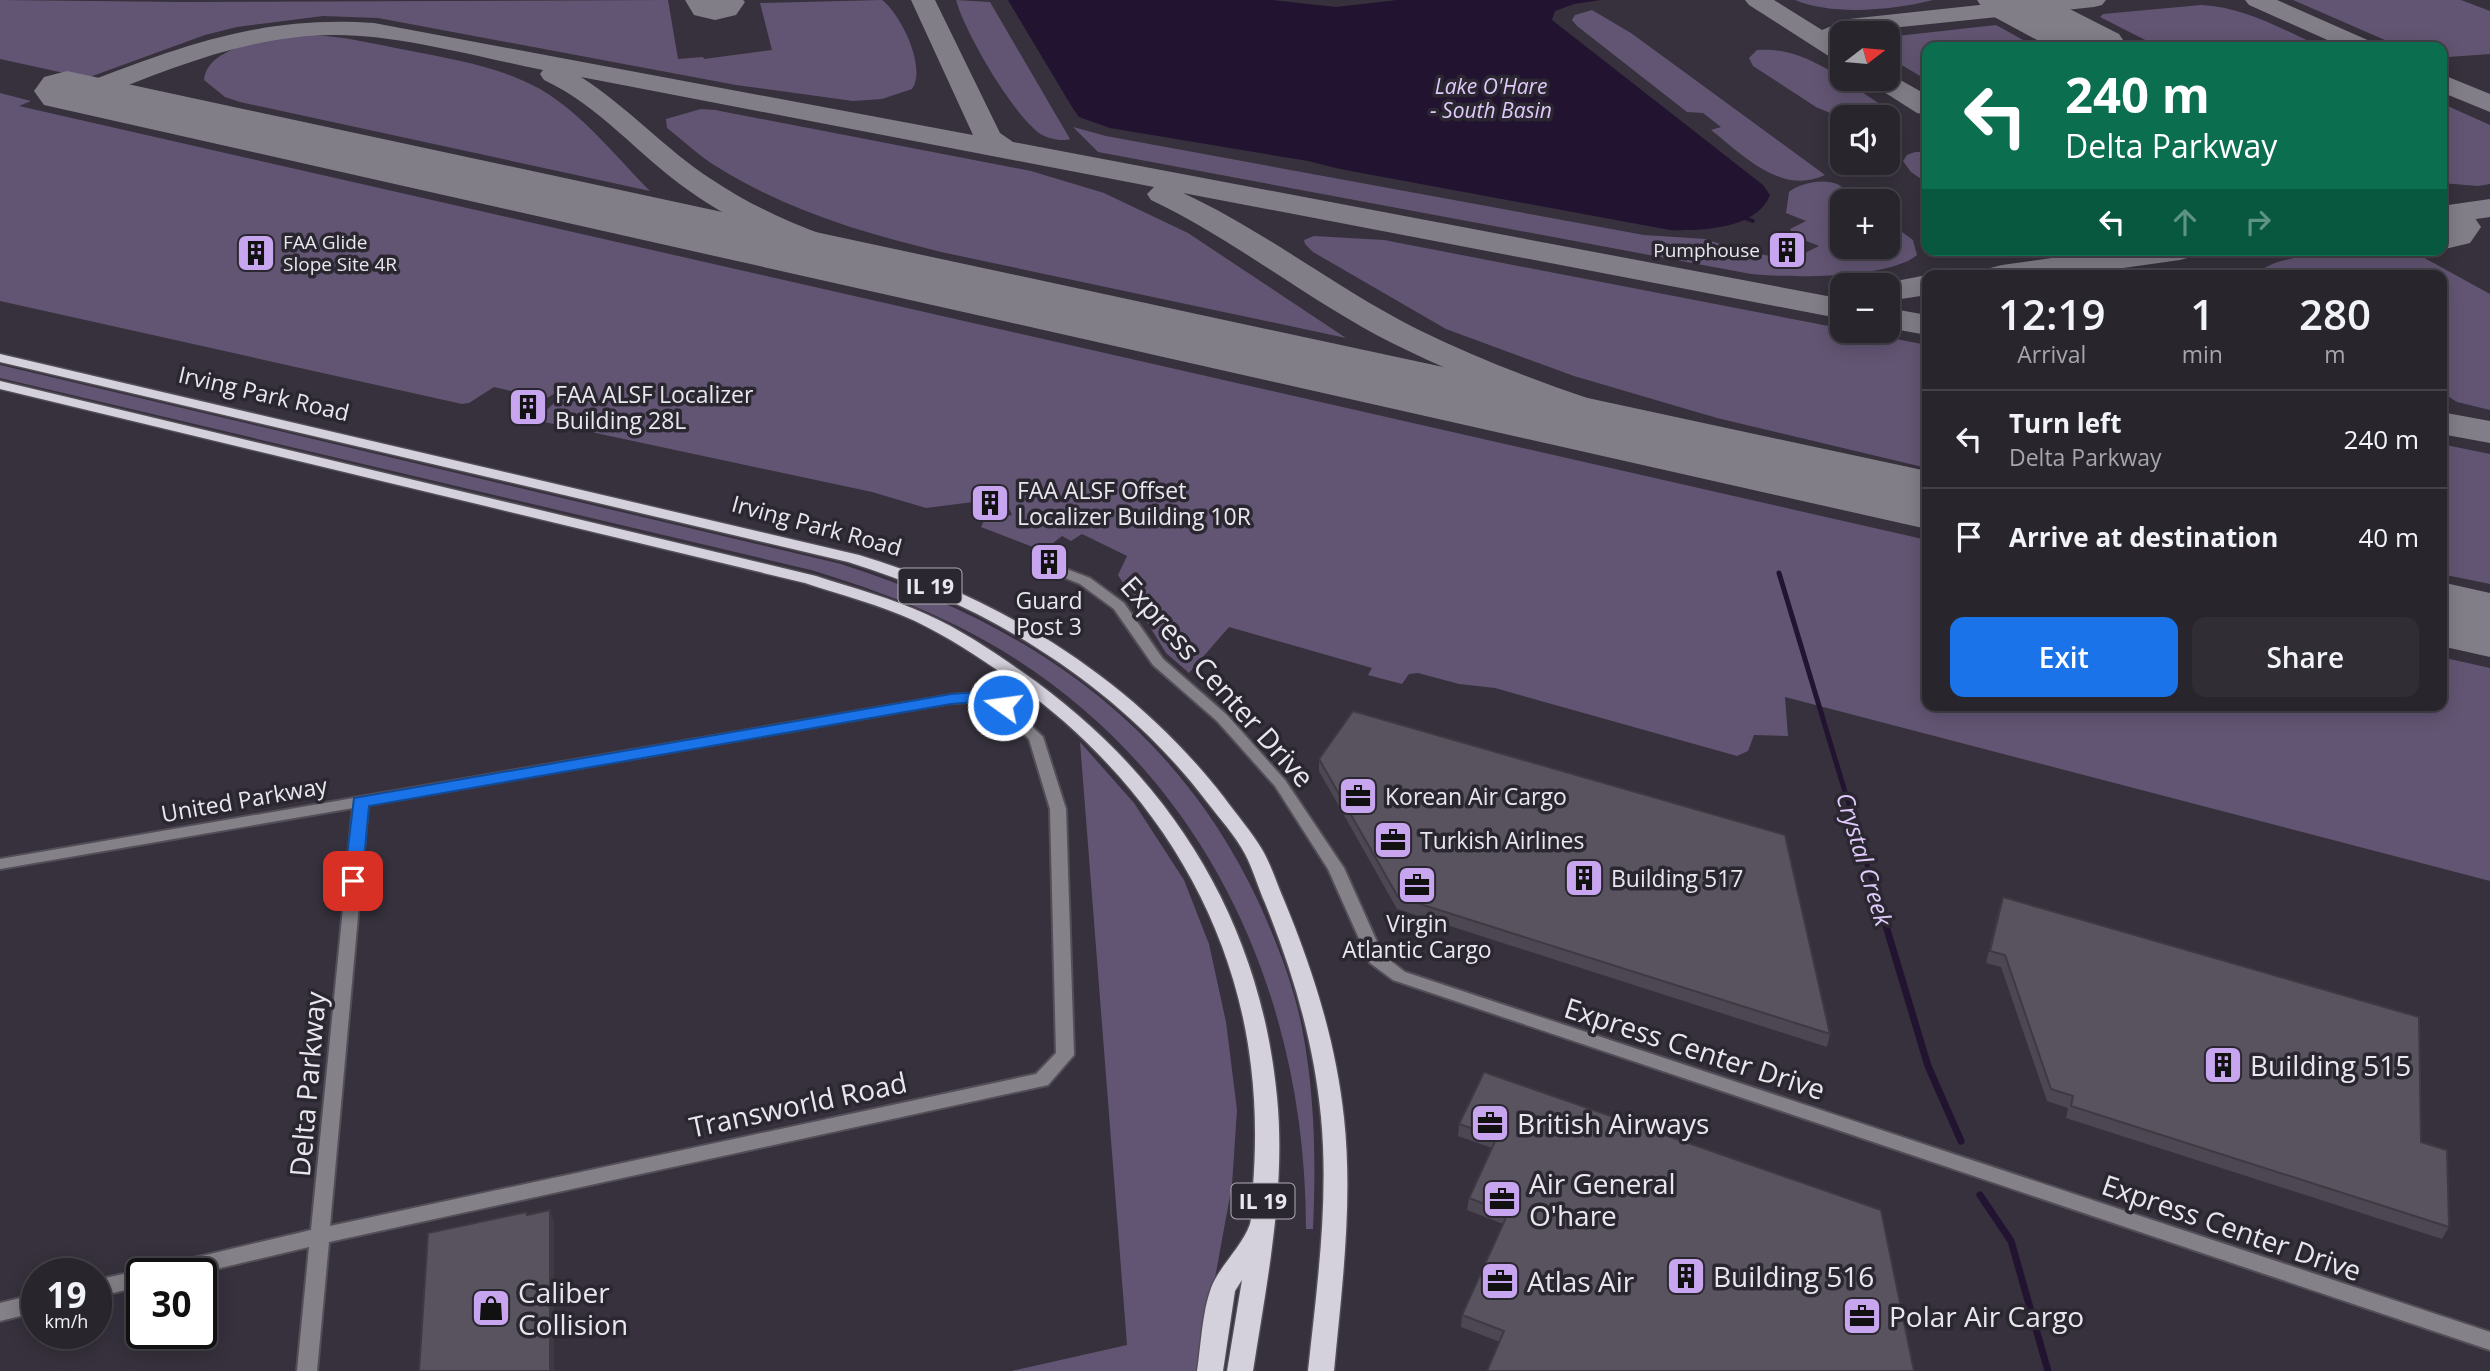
<!DOCTYPE html>
<html lang="en">
<head>
<meta charset="utf-8">
<style>
	:root { --surface:#28252d; --page:#302d35; --text:#f1f3f6; --muted:#a5a5aa; --line:#444249; --accent:#1a73e8 }
	body { margin:0; font-family:"Open Sans",sans-serif; background:var(--page); color:var(--text); height:100vh; display:flex; flex-direction:column; font-size:26px; white-space:nowrap }
	* { box-sizing:border-box; margin:0 }
	p { font-size:23px; color:var(--muted) }
	.icon { flex:none; width:38px; height:38px; fill:none; stroke:currentColor; stroke-width:2; stroke-linecap:round; stroke-linejoin:round }
	.map { position:relative; flex:1; overflow:hidden }
	.drawer { position:absolute; left:1922px; top:270px; width:525px; height:441px; display:flex; flex-direction:column; background:var(--surface); border-radius:14px; box-shadow:0 4px 18px #0003,0 0 0 2px var(--line) }
	.drawer>* { flex:none }
	.guide { position:absolute; left:1922px; top:42px; width:525px; height:214px; border-radius:14px; box-shadow:0 4px 18px #0003,0 0 0 2px var(--line); background:#0b6e4f; color:#fff; overflow:hidden }
	.needle { width:46px; rotate:74deg }
	.controls { position:absolute; left:1830px; top:21px; display:grid; gap:14px }
	.controls a { display:grid; place-items:center; width:70px; height:70px; border-radius:14px; background:var(--surface); box-shadow:0 4px 18px #0003,0 0 0 2px var(--line); font-size:35px }
	.speed { position:absolute; left:21px; top:1258px; display:flex; gap:14px; font-size:35px; font-weight:700; text-align:center }
	.speed>* { display:grid; place-content:center; width:91px; height:91px; border-radius:50%; background:var(--surface); box-shadow:0 4px 18px #0003,0 0 0 2px var(--line); line-height:1 }
	.speed small { font-size:18px; font-weight:400 }
	.speed .limit { border:4px solid #111; border-radius:10px; background:#fff; color:#111 }
	.pin { position:absolute; display:grid; place-items:center; width:60px; height:60px; color:#fff; margin:-30px; border-radius:14px; box-shadow:0 4px 10px #0006 }
	.me { position:absolute; width:77px; margin:-38px; rotate:284deg; stroke-linejoin:round; filter:drop-shadow(0 0 5px #0008) }
	.turn { display:flex; align-items:center; gap:24px; height:147px; padding:0 28px; font-size:32px }
	.turn .icon { width:91px; height:91px; stroke-width:2.5 }
	.turn b { display:block; font-size:49px; line-height:60px }
	.lanes { display:flex; align-items:center; height:66px; padding:0 28px; background:#0003; justify-content:center; gap:35px; direction:ltr }
	.lanes .off { opacity:.35 }
	.eta { display:flex; justify-content:space-evenly; align-items:center; height:119px; text-align:center }
	.eta b { font-size:42px; font-weight:600; line-height:49px }
	.action { display:flex; gap:14px; margin-top:auto; padding:14px 28px }
	.action a { flex:1; height:80px; border-radius:14px; background:var(--accent); color:#fff; font-size:28px; font-weight:600; line-height:80px; text-align:center }
	.action a+a { background:var(--page); color:var(--text) }
	ul { padding:0; list-style:none }
	li { display:flex; align-items:center; gap:21px; height:98px; padding:0 28px; border-top:2px solid var(--line) }
	li div { flex:1 }
	li b { display:block; font-size:26px }
	li em { font-style:normal }
	.map>svg:first-child { display:block }
	.green { fill:#625573 }
	.water { fill:#221331 }
	.lines { fill:none; stroke-linecap:round; stroke-linejoin:round }
	.stream-far2 { stroke:#221331; stroke-width:3.5 }
	.stream-far1 { stroke:#221331; stroke-width:5 }
	.stream { stroke:#221331; stroke-width:7 }
	.taxiway { fill:#827e88; fill-rule:evenodd }
	.runway { fill:#827e88; fill-rule:evenodd }
	.street-casing { stroke:#534e58; stroke-width:4 }
	.primary-casing { stroke:#534e58; stroke-width:3 }
	.street { fill:#848288; fill-rule:evenodd }
	.primary { fill:#d5d1dc; fill-rule:evenodd }
	.wall { fill:#4c4752 }
	.shaded-wall { fill:#3e3a42 }
	.building { fill:#58535f; stroke:#3e3a42; stroke-width:2 }
	.route { fill:#1a73e8; stroke:#114b97; stroke-width:2 }
	.labels { text-anchor:middle; dominant-baseline:central; stroke-width:7; stroke-linejoin:round; paint-order:stroke }
	.far-poi-label { font-size:19px; fill:#e9e7ee; stroke:#2b2731; text-anchor:start }
	.far-water-label { font-size:21px; font-style:italic; fill:#dfcafb; stroke:#2b2731 }
	.shield { fill:#2b2731; stroke:#b0adb5; stroke-width:2 }
	.shield-label { font-size:21px; font-weight:bold; fill:#e9e7ee }
	.street-label { font-size:23px; fill:#e9e7ee; stroke:#2b2731 }
	.poi-label { font-size:23px; fill:#e9e7ee; stroke:#2b2731; text-anchor:start }
	.water-label { font-size:24px; font-style:italic; fill:#dfcafb; stroke:#2b2731 }
	.near-street-label { font-size:28px; fill:#e9e7ee; stroke:#2b2731 }
	.near-poi-label { font-size:28px; fill:#e9e7ee; stroke:#2b2731; text-anchor:start }
</style>
</head>
<body>
<div class="map">
<svg width="2490" height="1371" viewBox="0 0 2490 1371">
	<rect width="100%" height="100%" fill="#36313c"/>
	<!-- green -->
	<g class="green">
		<path d="M 0,0 L 183,2 L 668,0 L 678,59 L 703,57 L 704,59 L 772,50 L 760,3 L 882,0 C 901,14 927,68 912,89 L 882,99 L 853,101 L 736,85 L 378,18 L 323,16 L 237,27 L 205,35 L 87,78 L 0,59 Z"/>
		<path d="M 956,0 L 990,2 L 1070,139 C 1061,142 1046,138 1039,133 C 1012,113 965,33 956,0 Z"/>
		<path d="M 1795,0 L 1933,0 C 1894,10 1833,16 1795,0 Z"/>
		<polygon points="2293,0 2461,0 2490,11 2490,54 2448,57 2441,56 2441,47 2401,47"/>
		<path d="M 2201,5 C 2244,7 2282,29 2321,47 L 2159,47 L 2100,17 L 2103,14 Z"/>
		<path d="M 1592,10 L 1631,33 L 1825,175 C 1781,196 1742,154 1711,130 L 1721,127 L 1703,113 L 1687,112 L 1577,26 L 1572,20 L 1575,15 Z"/>
		<polygon points="1996,25 2036,47 1927,47 1927,80 1888,57 1888,37"/>
		<path d="M 311,35 C 343,36 375,44 406,50 C 451,59 499,66 540,89 C 582,113 616,157 650,191 L 240,102 L 225,97 L 204,80 C 207,43 282,37 311,35 Z"/>
		<path d="M 1757,50 C 1805,46 1842,80 1880,104 L 1882,112 L 1878,117 L 1837,116 L 1816,107 L 1753,66 L 1749,58 Z"/>
		<polygon points="0,93 31,101 19,106 1927,540 1927,705 2441,705 2441,657 2490,668 2490,881 1785,697 1788,736 1754,735 1748,751 1737,756 1495,688 1459,684 1418,673 1409,674 1402,684 1368,675 1372,668 1229,627 1189,673 1166,653 1118,575 1127,556 1082,534 1071,541 1062,536 1043,551 981,527 985,519 1012,515 1004,498 926,508 872,492 535,420 561,397 554,394 545,399 494,387 469,403 462,404 0,301"/>
		<polygon points="2441,103 2490,125 2490,184 2478,186 2441,183"/>
		<path d="M 701,109 L 715,110 L 1031,171 L 1104,193 L 1188,233 L 1346,338 L 941,252 C 863,233 788,211 719,168 C 700,157 684,141 667,128 L 666,119 Z"/>
		<path d="M 1073,127 L 1106,136 L 1644,235 L 1705,239 L 1738,250 L 1791,260 L 1819,246 L 1794,236 L 1790,229 L 1806,221 L 1786,213 L 1789,192 C 1799,183 1824,178 1837,184 C 1845,188 1853,196 1860,201 L 1843,201 L 1843,247 L 1888,247 L 1888,222 L 1913,240 L 1917,255 C 1889,279 1788,278 1751,274 L 1098,152 Z"/>
		<polygon points="1915,152 1927,152 1927,183 1911,172 1903,161 1907,155"/>
		<polygon points="1314,236 1384,240 1927,345 1927,468 1717,418 1574,376 1446,329 1313,252 1305,244 1304,240"/>
		<path d="M 2361,250 L 2410,250 L 2490,294 L 2490,410 L 2457,402 L 2441,392 L 2441,275 L 2259,273 C 2273,255 2337,253 2361,250 Z"/>
		<path d="M 0,365 L 841,564 C 1027,624 1174,721 1259,903 C 1277,943 1294,986 1302,1028 C 1315,1095 1316,1161 1313,1229 L 1306,1229 C 1306,999 1210,781 1011,656 C 949,617 881,591 811,570 L 0,378 Z"/>
		<polygon points="2441,444 2490,454 2490,584 2441,574"/>
		<polygon points="1080,742 1134,803 1184,880 1209,944 1226,1022 1237,1110 1232,1185 1198,1371 1011,1371 1127,1345"/>
	</g>
	<!-- water -->
	<path class="water" d="M 1008,0 L 1272,0 L 1336,7 L 1397,0 L 1601,0 L 1574,4 L 1555,11 L 1552,20 L 1763,185 L 1770,195 C 1757,229 1701,231 1670,230 L 1340,169 L 1308,161 L 1110,128 L 1079,117 L 1072,107 Z"/>
	<g class="lines">
		<!-- stream-far2 -->
		<polyline class="stream-far2" points="1739,216 1753,221"/>
		<!-- stream-far1 -->
		<polyline class="stream-far1" points="1779,573 1874,888"/>
		<!-- stream -->
		<g class="stream">
			<polyline points="1874,886 1928,1066 1961,1141"/>
			<polyline points="1980,1195 2011,1241 2048,1371"/>
		</g>
		<!-- taxiway -->
		<g class="taxiway">
			<path d="M 911,0 L 935,0 L 1000,133 L 1013,142 L 1843,299 L 1843,319 L 1183,193 C 1265,231 1336,288 1417,329 C 1533,386 1659,422 1783,457 L 1788,465 L 1783,473 L 1769,477 L 1755,473 C 1633,438 1509,401 1394,344 C 1310,302 1237,241 1151,200 L 1147,194 L 1154,187 L 581,77 C 628,107 665,149 711,179 C 785,229 872,252 957,277 L 961,284 L 957,291 L 945,294 C 857,272 762,243 688,190 C 638,155 600,106 544,80 L 540,74 L 543,70 C 478,57 396,34 332,35 C 246,36 169,69 91,100 L 81,102 L 71,100 L 68,94 L 71,88 C 178,48 257,15 374,23 L 973,135 Z"/>
			<polygon points="1745,0 1774,0 1822,30 1849,19 2026,0 2106,0 2102,5 2094,7 1843,33 1843,62 1827,55 1749,5"/>
			<polygon points="2245,0 2277,0 2372,42 2376,47 2343,47 2249,5"/>
			<polygon points="1888,73 1927,95 1927,115 1917,113 1873,85 1869,79 1888,79"/>
			<polygon points="2441,74 2490,94 2490,112 2441,92"/>
			<polygon points="2490,199 2490,217 2441,224 2441,206"/>
			<polygon points="2110,250 2196,250 2191,257 2180,260 2073,275 1986,275 1990,268 2002,265"/>
			<polygon points="1927,275 1927,295 1888,301 1888,285 1875,285"/>
			<polygon points="1888,308 1927,315 1927,335 1888,328"/>
			<polygon points="2441,412 2490,421 2490,443 2441,434"/>
			<polygon points="2441,598 2490,606 2490,632 2441,624"/>
		</g>
		<!-- runway -->
		<g class="runway">
			<polygon points="685,0 743,0 745,2 736,15 715,20 694,15"/>
			<polygon points="1977,0 2052,0 2119,34 2128,47 2050,47 1985,12"/>
			<polygon points="67,71 1927,471 1927,529 44,105 34,91 44,77"/>
			<polygon points="2441,203 2470,211 2481,227 2470,243 2441,250"/>
			<polygon points="2441,582 2490,593 2490,657 2441,646"/>
		</g>
		<!-- street casing -->
		<g class="street-casing">
			<g id="street">
				<polygon points="1056,565 1090,578 1124,603 1163,659 1227,715 1285,780 1344,868 1383,955 1405,972 2490,1332 2490,1350 1393,980 1370,963 1328,869 1275,786 1217,721 1153,665 1114,609 1080,584 1051,572 1050,569"/>
				<path d="M 992,692 L 997,693 L 1043,737 L 1066,809 L 1074,1055 L 1048,1085 L 329,1242 L 317,1371 L 297,1371 L 309,1247 L 195,1274 L 150,1274 L 153,1268 L 160,1266 L 311,1230 L 353,808 L 0,869 L 0,859 L 951,695 ZM 989,701 L 1029,739 L 1050,809 L 1056,1053 L 1036,1074 L 330,1226 L 368,805 L 951,703 Z"/>
				<polygon points="142,1270 150,1274 142,1274 142,1286 96,1297 96,1280"/>
				<polygon points="37,1294 37,1312 0,1321 0,1303"/>
			</g>
		</g>
		<!-- primary casing -->
		<g class="primary-casing">
			<g id="primary">
				<path d="M 0,354 L 859,555 C 1001,598 1131,678 1223,796 C 1236,814 1252,832 1263,851 C 1272,867 1277,884 1284,900 C 1313,970 1336,1042 1344,1118 C 1353,1202 1342,1287 1334,1371 L 1308,1371 C 1317,1287 1329,1202 1321,1117 C 1314,1043 1293,972 1265,903 C 1258,887 1253,869 1245,854 C 1235,835 1220,819 1207,802 C 1118,685 988,605 848,562 L 0,362 Z"/>
				<path d="M 0,381 L 816,576 C 853,588 891,598 926,614 C 960,629 991,650 1021,671 C 1168,773 1260,918 1277,1097 C 1286,1188 1267,1281 1253,1371 L 1227,1371 L 1242,1280 L 1235,1291 L 1223,1371 L 1197,1371 C 1201,1345 1202,1313 1211,1288 C 1220,1265 1242,1247 1250,1224 C 1253,1213 1252,1199 1253,1187 C 1256,1146 1256,1107 1251,1066 C 1232,905 1140,771 1010,679 C 979,657 948,637 915,621 C 880,605 841,595 805,583 L 0,389 Z"/>
			</g>
		</g>
		<!-- street -->
		<use href="#street" class="street"/>
		<!-- primary -->
		<use href="#primary" class="primary"/>
	</g>
	<!-- wall -->
	<g class="wall">
		<polygon points="1319,759 1830,1034 1827,1047 1397,909 1319,771"/>
		<polygon points="2003,897 2421,1142 2449,1227 2442,1239 2066,1118 2068,1108 2047,1101 2001,967 1986,963 1999,909"/>
		<polygon points="1459,1124 1881,1210 1500,1342 1461,1327 1462,1315 1503,1224 1467,1210 1469,1198 1492,1148 1458,1136"/>
	</g>
	<!-- shaded-wall -->
	<polygon class="shaded-wall" points="550,1210 554,1222 554,1371 550,1371"/>
	<!-- building -->
	<g class="building">
		<polygon points="1353,711 1785,835 1830,1034 1398,897 1319,759"/>
		<polygon points="2003,897 2419,1017 2421,1142 2447,1150 2449,1227 2071,1106 2073,1096 2051,1089 2005,955 1990,951"/>
		<polygon points="1484,1072 1881,1210 1914,1371 1487,1371 1504,1331 1462,1315 1508,1213 1469,1198 1497,1137 1459,1124"/>
		<polygon points="550,1210 550,1371 419,1371 428,1233 526,1212 527,1215"/>
	</g>
	<!-- route -->
	<polygon class="route" points="992,691 997,692 1012,705 1009,709 998,709 988,701 951,704 369,806 362,881 360,886 347,886 344,881 354,798 951,694"/>
	<!-- icons -->
	<defs>
		<g id="building-square" transform="scale(2.0125)"><rect x="-9" y="-9" width="18" height="18" rx="4" fill="#c7a6ef" stroke="#2b2731"/><path d="M-4-6H4V6H1V3H-1V6H-4ZM-2.5-4.3h1.7v1.8h-1.7ZM.8-4.3h1.7v1.8H.8ZM-2.5-1h1.7V.8h-1.7ZM.8-1h1.7V.8H.8Z" fill="#111"/></g>
		<g id="office-square" transform="scale(2.0125)"><rect x="-9" y="-9" width="18" height="18" rx="4" fill="#c7a6ef" stroke="#2b2731"/><path d="M-6-3h4V-5.5h4V-3h4V5H-6ZM-1-4.5V-3h2v-1.5ZM-6 0V1H6V0Z" fill="#111"/></g>
		<g id="shop-square" transform="scale(2.0125)"><rect x="-9" y="-9" width="18" height="18" rx="4" fill="#c7a6ef" stroke="#2b2731"/><path d="M-5-2.5h2.3a2.7 3.5 0 0 1 5.4 0H5L5.5 6h-11ZM-1.5-2.5h3a1.5 2.3 0 0 0-3 0Z" fill="#111"/></g>
	</defs>
	<g fill-rule="evenodd">
		<use href="#building-square" x="1787" y="250"/>
		<use href="#building-square" x="256" y="253"/>
		<use href="#building-square" x="528" y="407"/>
		<use href="#building-square" x="990" y="503"/>
		<use href="#building-square" x="1049" y="562"/>
		<use href="#office-square" x="1358" y="796"/>
		<use href="#office-square" x="1393" y="840"/>
		<use href="#building-square" x="1584" y="878"/>
		<use href="#office-square" x="1417" y="885"/>
		<use href="#building-square" x="2223" y="1065"/>
		<use href="#office-square" x="1490" y="1123"/>
		<use href="#office-square" x="1502" y="1199"/>
		<use href="#building-square" x="1686" y="1276"/>
		<use href="#office-square" x="1500" y="1281"/>
		<use href="#shop-square" x="491" y="1308"/>
		<use href="#office-square" x="1862" y="1316"/>
	</g>
	<g class="labels">
		<!-- far-poi labels -->
		<g class="far-poi-label">
			<text x="283" y="242">FAA Glide<tspan x="283" dy="22">Slope Site 4R</tspan></text>
			<text x="1760" y="250" text-anchor="end">Pumphouse</text>
		</g>
		<!-- far-water labels -->
		<g class="far-water-label">
			<text x="1491" y="86">Lake O'Hare<tspan x="1491" dy="24">- South Basin</tspan></text>
		</g>
		<!-- shield labels -->
		<g class="shield">
			<rect x="898.5" y="568.5" width="63" height="35" rx="5"/>
			<rect x="1231.5" y="1183.5" width="63" height="35" rx="5"/>
		</g>
		<g class="shield-label">
			<text x="930" y="586">IL 19</text>
			<text x="1263" y="1201">IL 19</text>
		</g>
		<!-- street labels -->
		<g class="street-label">
			<text transform="translate(264 393) rotate(13)">Irving Park Road</text>
			<text transform="translate(817 525) rotate(15)">Irving Park Road</text>
			<text transform="translate(244 799) rotate(-10)">United Parkway</text>
		</g>
		<!-- poi labels -->
		<g class="poi-label">
			<text x="555" y="394">FAA ALSF Localizer<tspan x="555" dy="26">Building 28L</tspan></text>
			<text x="1017" y="490">FAA ALSF Offset<tspan x="1017" dy="26">Localizer Building 10R</tspan></text>
			<text x="1049" y="600" text-anchor="middle">Guard<tspan x="1049" dy="26">Post 3</tspan></text>
			<text x="1385" y="796">Korean Air Cargo</text>
			<text x="1420" y="840">Turkish Airlines</text>
			<text x="1611" y="878">Building 517</text>
			<text x="1417" y="923" text-anchor="middle">Virgin<tspan x="1417" dy="26">Atlantic Cargo</tspan></text>
		</g>
		<!-- water labels -->
		<g class="water-label">
			<text transform="translate(1865 859) rotate(73)">Crystal Creek</text>
		</g>
		<!-- near-street labels -->
		<g class="near-street-label">
			<text transform="translate(1218 681) rotate(48)">Express Center Drive</text>
			<text transform="translate(1695 1048) rotate(18)">Express Center Drive</text>
			<text transform="translate(307 1084) rotate(-85)">Delta Parkway</text>
			<text transform="translate(798 1104) rotate(-12)">Transworld Road</text>
			<text transform="translate(2232 1227) rotate(19)">Express Center Drive</text>
		</g>
		<!-- near-poi labels -->
		<g class="near-poi-label">
			<text x="2250" y="1065">Building 515</text>
			<text x="1517" y="1123">British Airways</text>
			<text x="1529" y="1183">Air General<tspan x="1529" dy="32">O'hare</tspan></text>
			<text x="1713" y="1276">Building 516</text>
			<text x="1527" y="1281">Atlas Air</text>
			<text x="518" y="1292">Caliber<tspan x="518" dy="32">Collision</tspan></text>
			<text x="1889" y="1316">Polar Air Cargo</text>
		</g>
	</g>
</svg>
<div class="controls">
<a><svg class="needle" viewBox="-14 -14 28 28"><path d="M0-13l5 13h-10z" fill="#e53935"/><path d="M0 13l5-13h-10z" fill="#a5a5aa"/></svg></a>
<a><svg class="icon" aria-label="sound" viewBox="0 0 24 24"><path d="M4 9h4l5-4v14l-5-4H4zM17 9q2 3 0 6"/></svg></a>
<a>+</a>
<a>−</a>
</div>
<div class="speed"><div>19<small>km/h</small></div><div class="limit">30</div></div>
<div class="pin" style="left:353px;top:881px;background:#d93025"><svg class="icon" aria-label="arrive" viewBox="0 0 24 24"><path d="M6 21V4h12l-3 4 3 4H6"/></svg></div>
<svg class="me" style="left:1003px;top:705px" viewBox="-20 -20 40 40"><circle r="17" fill="#1a73e8" stroke="#fff" stroke-width="3"/><path d="M0-11L8 9 0 5-8 9z" fill="#fff"/></svg>
<div class="guide">
<div class="turn"><svg class="icon" aria-label="left" viewBox="0 0 24 24"><path d="M17 20v-9H6M10 6l-5 5 5 5"/></svg><div><b>240 m</b>Delta Parkway</div></div>
<div class="lanes"><svg class="icon" aria-label="left" viewBox="0 0 24 24"><path d="M17 20v-9H6M10 6l-5 5 5 5"/></svg><svg class="icon off" aria-label="ahead" viewBox="0 0 24 24"><path d="M12 20V5M6 11l6-6 6 6"/></svg><svg class="icon off" aria-label="right" viewBox="0 0 24 24"><path d="M7 20v-9h11M14 6l5 5-5 5"/></svg></div>
</div>
<section class="drawer">
<div class="eta">
<div><b>12:19</b><p>Arrival</p></div>
<div><b>1</b><p>min</p></div>
<div><b>280</b><p>m</p></div>
</div>
<ul>
<li><svg class="icon" aria-label="left" viewBox="0 0 24 24"><path d="M17 20v-9H6M10 6l-5 5 5 5"/></svg><div><b>Turn left</b><p>Delta Parkway</p></div><em>240 m</em></li>
<li><svg class="icon" aria-label="arrive" viewBox="0 0 24 24"><path d="M6 21V4h12l-3 4 3 4H6"/></svg><div><b>Arrive at destination</b></div><em>40 m</em></li>
</ul>
<div class="action"><a>Exit</a><a>Share</a></div>
</section>
</div>
</body>
</html>
